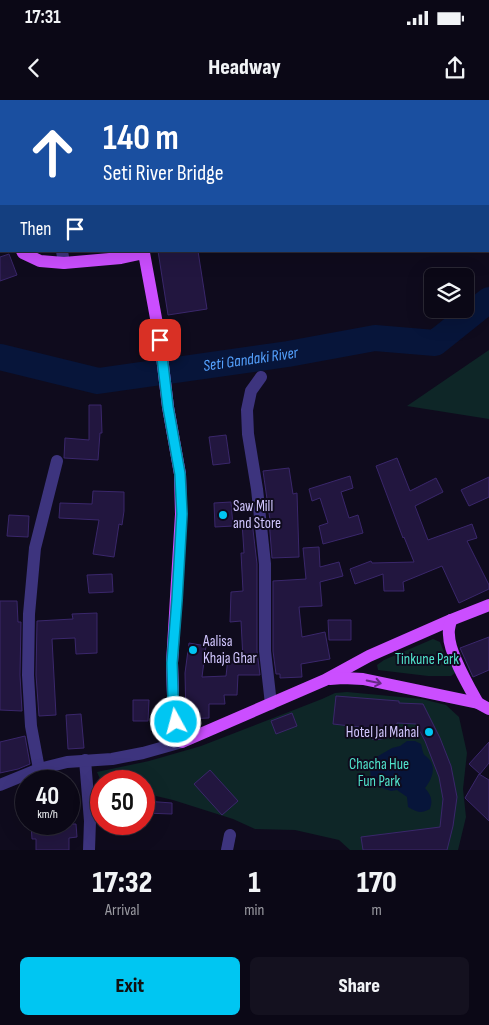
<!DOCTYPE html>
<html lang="en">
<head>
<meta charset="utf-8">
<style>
	:root { --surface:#0b0816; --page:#14111f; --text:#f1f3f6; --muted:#9a9aa1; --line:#2b2935; --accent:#00c6f2 }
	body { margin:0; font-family:"Sofia Sans Condensed",sans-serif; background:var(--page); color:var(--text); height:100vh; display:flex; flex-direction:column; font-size:19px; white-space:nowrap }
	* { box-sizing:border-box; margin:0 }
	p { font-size:16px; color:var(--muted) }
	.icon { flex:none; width:28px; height:28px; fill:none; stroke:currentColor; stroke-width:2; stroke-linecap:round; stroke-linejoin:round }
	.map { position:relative; height:750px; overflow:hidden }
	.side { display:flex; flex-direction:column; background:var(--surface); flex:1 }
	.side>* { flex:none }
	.banner { position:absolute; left:0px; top:0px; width:490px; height:152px; box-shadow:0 5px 20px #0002,0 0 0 1px var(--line); background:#1a4fa0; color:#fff; overflow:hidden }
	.buttons { position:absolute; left:424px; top:168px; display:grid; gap:10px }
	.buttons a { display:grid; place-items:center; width:50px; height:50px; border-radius:8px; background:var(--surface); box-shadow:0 5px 20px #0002,0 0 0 1px var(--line); font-size:25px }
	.speed { position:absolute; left:15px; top:670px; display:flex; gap:10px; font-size:25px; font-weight:700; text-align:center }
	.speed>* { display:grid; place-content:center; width:65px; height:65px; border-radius:50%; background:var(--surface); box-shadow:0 5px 20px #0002,0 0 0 1px var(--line); line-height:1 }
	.speed small { font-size:12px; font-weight:400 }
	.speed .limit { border:8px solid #d22; background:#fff; color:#111 }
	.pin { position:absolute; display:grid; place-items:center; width:42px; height:42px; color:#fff; margin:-21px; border-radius:10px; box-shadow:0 2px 8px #0006 }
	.me { position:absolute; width:55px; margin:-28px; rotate:353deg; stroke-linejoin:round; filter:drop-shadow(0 0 4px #0008) }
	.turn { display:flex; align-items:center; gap:18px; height:105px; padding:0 20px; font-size:22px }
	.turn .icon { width:65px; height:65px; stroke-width:2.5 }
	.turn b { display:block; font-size:35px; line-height:42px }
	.then { display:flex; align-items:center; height:48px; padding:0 20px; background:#0003; gap:10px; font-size:19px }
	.eta { display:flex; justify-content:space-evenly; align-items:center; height:85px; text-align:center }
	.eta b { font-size:30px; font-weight:800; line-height:35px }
	.primary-button { display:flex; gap:10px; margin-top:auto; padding:10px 20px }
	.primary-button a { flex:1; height:58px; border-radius:8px; background:var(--accent); color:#111; font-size:20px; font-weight:800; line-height:58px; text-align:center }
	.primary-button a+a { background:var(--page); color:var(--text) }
	.status { display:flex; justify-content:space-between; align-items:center; height:35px; padding:0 25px; background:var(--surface); direction:ltr }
	.status svg { height:14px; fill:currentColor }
	header { display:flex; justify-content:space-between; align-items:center; height:65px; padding:0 20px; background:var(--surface); font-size:22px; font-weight:800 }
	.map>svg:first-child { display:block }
	.green { fill:#0e2627 }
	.water { fill:#07153a }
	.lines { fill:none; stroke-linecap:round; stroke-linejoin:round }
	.river { stroke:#07153a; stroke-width:26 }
	.building { fill:#22163f; stroke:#3a276b }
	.minor { stroke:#3d347e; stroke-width:12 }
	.major { stroke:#cb4eff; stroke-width:12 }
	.oneway { stroke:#642983 }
	.route-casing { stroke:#00819d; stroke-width:12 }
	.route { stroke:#00c6f2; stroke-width:9 }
	.poi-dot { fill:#00c6f2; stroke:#0f0b1d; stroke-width:2 }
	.labels { text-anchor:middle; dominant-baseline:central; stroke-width:4; stroke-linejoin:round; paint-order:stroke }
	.poi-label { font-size:15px; fill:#d2c7ff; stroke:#0f0b1d; text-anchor:start }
	.park-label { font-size:15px; fill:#50e2ca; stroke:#0f0b1d }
	.water-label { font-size:16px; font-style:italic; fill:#55a2ff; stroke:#0f0b1d }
</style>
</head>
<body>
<div class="status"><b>17:31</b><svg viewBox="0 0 49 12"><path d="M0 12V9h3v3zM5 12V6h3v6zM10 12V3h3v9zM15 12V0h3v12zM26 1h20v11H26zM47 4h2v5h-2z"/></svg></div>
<header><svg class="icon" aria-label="back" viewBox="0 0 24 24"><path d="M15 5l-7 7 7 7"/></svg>Headway<svg class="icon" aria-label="share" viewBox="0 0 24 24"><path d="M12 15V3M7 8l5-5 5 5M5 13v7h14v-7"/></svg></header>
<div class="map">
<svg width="489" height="750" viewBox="0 0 489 750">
	<rect width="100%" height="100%" fill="#0f0b1d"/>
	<!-- green -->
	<g class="green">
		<polygon points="489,250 489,319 407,306"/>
		<polygon points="433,539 440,542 445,555 455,569 455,573 451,576 428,576 378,570 377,565 384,560"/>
		<polygon points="347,592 422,599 446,605 459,617 467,653 463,689 466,717 458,750 350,750 339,740 295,730 255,729 233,719 173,700 156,696 144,685 144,681 104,681 100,679 97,672 149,661 201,646 322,599 335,593"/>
	</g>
	<!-- water -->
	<path class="water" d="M 407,641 L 415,641 L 421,644 C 422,647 422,650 423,652 C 424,656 425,655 428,658 C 437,667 432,679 425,688 C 431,695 433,700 430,709 C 420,714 417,712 408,707 L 407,697 L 397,690 L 391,691 C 386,689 379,687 375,683 C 368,677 370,666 373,659 L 392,648 L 400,646 Z"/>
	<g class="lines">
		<!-- river -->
		<path class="river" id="s1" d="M 0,257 L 98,281 L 288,254 L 375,238 L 435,243 L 489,200"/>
	</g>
	<!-- building -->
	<g class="building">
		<polygon points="158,151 198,151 207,209 168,215"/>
		<polygon points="9,154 17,175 0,181 0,157"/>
		<polygon points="89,305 101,305 102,333 100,333 98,360 64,358 65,338 89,340"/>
		<polygon points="226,335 230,363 213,365 209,337"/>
		<polygon points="397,358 410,391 436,378 443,392 415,406 428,440 472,424 477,438 467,441 489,485 489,489 459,503 442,466 403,482 404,491 384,491 383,474 355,484 350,469 371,461 372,463 414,462 404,437 403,438 376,366"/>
		<polygon points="289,368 293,394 297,393 299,457 272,458 269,420 270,420 263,371"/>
		<polygon points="350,376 353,388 341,392 349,418 358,415 363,433 323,444 319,426 328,423 320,398 312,401 309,389"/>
		<polygon points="489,377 489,397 469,406 461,390"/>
		<polygon points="93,391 124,392 124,411 122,425 119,424 114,457 93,454 99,420 59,418 60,403 92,404"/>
		<polygon points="231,402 233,426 215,427 214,403"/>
		<polygon points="9,415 29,416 28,437 7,436"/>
		<polygon points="252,421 257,464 257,551 260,575 238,575 237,595 224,595 225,604 209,604 209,618 186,619 185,573 189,543 206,546 202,577 226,576 228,558 243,559 241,521 230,522 231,492 243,491 241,453 244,453 242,422"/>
		<polygon points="319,447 320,467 339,462 343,476 320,482 322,506 299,507 302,537 325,532 330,559 301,564 302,577 280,578 280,574 276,574 273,551 273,481 306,479 303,448"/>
		<polygon points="112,474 113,492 89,493 87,475"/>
		<polygon points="0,501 17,501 18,522 21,522 20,575 22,611 0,610"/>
		<polygon points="97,513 97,553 76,554 75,538 52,539 56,615 39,616 36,575 37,521 73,519 72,514"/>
		<polygon points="328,520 351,520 351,540 329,540"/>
		<polygon points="489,537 489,570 473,577 460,548"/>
		<polygon points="336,596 399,601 399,603 423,604 440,638 451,666 457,697 453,726 447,750 363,750 361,737 440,727 443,699 439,677 425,641 416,624 397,623 396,632 386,638 375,640 363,635 359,627 333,624"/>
		<polygon points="133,600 149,600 148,621 133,621"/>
		<polygon points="292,613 297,626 276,634 271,621"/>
		<polygon points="81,614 84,648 68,649 66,615"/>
		<polygon points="25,636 30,664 18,669 0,673 0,642"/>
		<polygon points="489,642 489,663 480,674 469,664"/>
		<polygon points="210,670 238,701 222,715 194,684"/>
		<polygon points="479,674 489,680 489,721 465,698"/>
		<polygon points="145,701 172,703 172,714 144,713"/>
		<polygon points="31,724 76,724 77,737 69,738 69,750 36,750 36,739 32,739"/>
	</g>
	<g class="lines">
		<!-- minor -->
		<g class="minor">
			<polyline points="32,0 32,1"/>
			<polyline points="122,0 122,1"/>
			<polyline points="0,110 1,110"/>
			<polyline points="62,151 64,163"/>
			<polyline points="261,277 251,291 247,310 248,334 257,389 265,464 265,551 271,604"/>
			<polyline points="85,660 90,721 89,750"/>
			<polyline points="39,669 31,626 28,575 29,514 35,448 57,361"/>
			<polyline points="0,685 39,669 67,662 112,659 143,653 182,642"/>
			<polyline points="227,750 230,735"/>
		</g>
		<!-- major -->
		<g class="major">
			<polyline points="0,89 1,95"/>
			<polyline points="22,151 23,153 40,161 64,163 121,158 144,153 160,240 168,307 180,374 181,414 172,563 173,596 176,622 182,642 325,580 369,556 451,520 489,505"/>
			<path d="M 451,520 C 450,525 448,530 449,535 C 449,553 469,587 478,603"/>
			<polyline points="330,579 343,578 363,579 478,603 489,609"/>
		</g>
	</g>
	<!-- one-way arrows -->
	<defs><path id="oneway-shaft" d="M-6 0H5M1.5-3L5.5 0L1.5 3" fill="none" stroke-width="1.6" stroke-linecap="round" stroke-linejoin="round" transform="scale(1.25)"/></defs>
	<use class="oneway" href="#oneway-shaft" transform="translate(374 582) rotate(12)"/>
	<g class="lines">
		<!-- route casing -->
		<g class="route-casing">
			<polyline id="route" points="160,240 168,307 180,374 182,414 177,500 172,563 173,596 176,622"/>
		</g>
		<!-- route -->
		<use href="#route" class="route"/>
	</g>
	<!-- markers -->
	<g class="poi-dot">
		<circle cx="223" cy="415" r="5"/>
		<circle cx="193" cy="550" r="5"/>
		<circle cx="429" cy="632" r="5"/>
	</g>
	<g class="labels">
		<!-- poi labels -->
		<g class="poi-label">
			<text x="233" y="406">Saw Mill<tspan x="233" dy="17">and Store</tspan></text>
			<text x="203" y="541">Aalisa<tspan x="203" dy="17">Khaja Ghar</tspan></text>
			<text x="419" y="632" text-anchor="end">Hotel Jal Mahal</text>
		</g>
		<!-- park labels -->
		<g class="park-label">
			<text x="427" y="559">Tinkune Park</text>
			<text x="379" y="664">Chacha Hue<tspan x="379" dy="17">Fun Park</tspan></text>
		</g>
		<!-- water labels -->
		<g class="water-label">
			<text stroke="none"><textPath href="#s1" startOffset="255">Seti Gandaki River</textPath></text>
		</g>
	</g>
</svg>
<div class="buttons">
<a><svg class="icon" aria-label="layers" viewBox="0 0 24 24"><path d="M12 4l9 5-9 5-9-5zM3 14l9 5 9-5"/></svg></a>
</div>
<div class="speed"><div>40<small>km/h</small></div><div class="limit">50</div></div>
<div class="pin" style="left:160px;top:240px;background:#d93025"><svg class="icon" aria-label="arrive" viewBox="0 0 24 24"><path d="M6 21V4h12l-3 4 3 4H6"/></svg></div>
<svg class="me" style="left:176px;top:622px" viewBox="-20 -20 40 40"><circle r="17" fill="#00c6f2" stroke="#fff" stroke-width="3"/><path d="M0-11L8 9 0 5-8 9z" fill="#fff"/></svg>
<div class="banner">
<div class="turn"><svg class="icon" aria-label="ahead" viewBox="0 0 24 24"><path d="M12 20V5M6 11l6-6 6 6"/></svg><div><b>140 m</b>Seti River Bridge</div></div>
<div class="then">Then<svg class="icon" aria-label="arrive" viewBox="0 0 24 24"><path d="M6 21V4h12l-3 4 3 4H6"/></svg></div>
</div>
</div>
<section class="side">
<div class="eta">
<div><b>17:32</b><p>Arrival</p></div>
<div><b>1</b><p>min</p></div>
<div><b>170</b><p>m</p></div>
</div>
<div class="primary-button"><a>Exit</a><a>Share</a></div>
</section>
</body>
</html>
